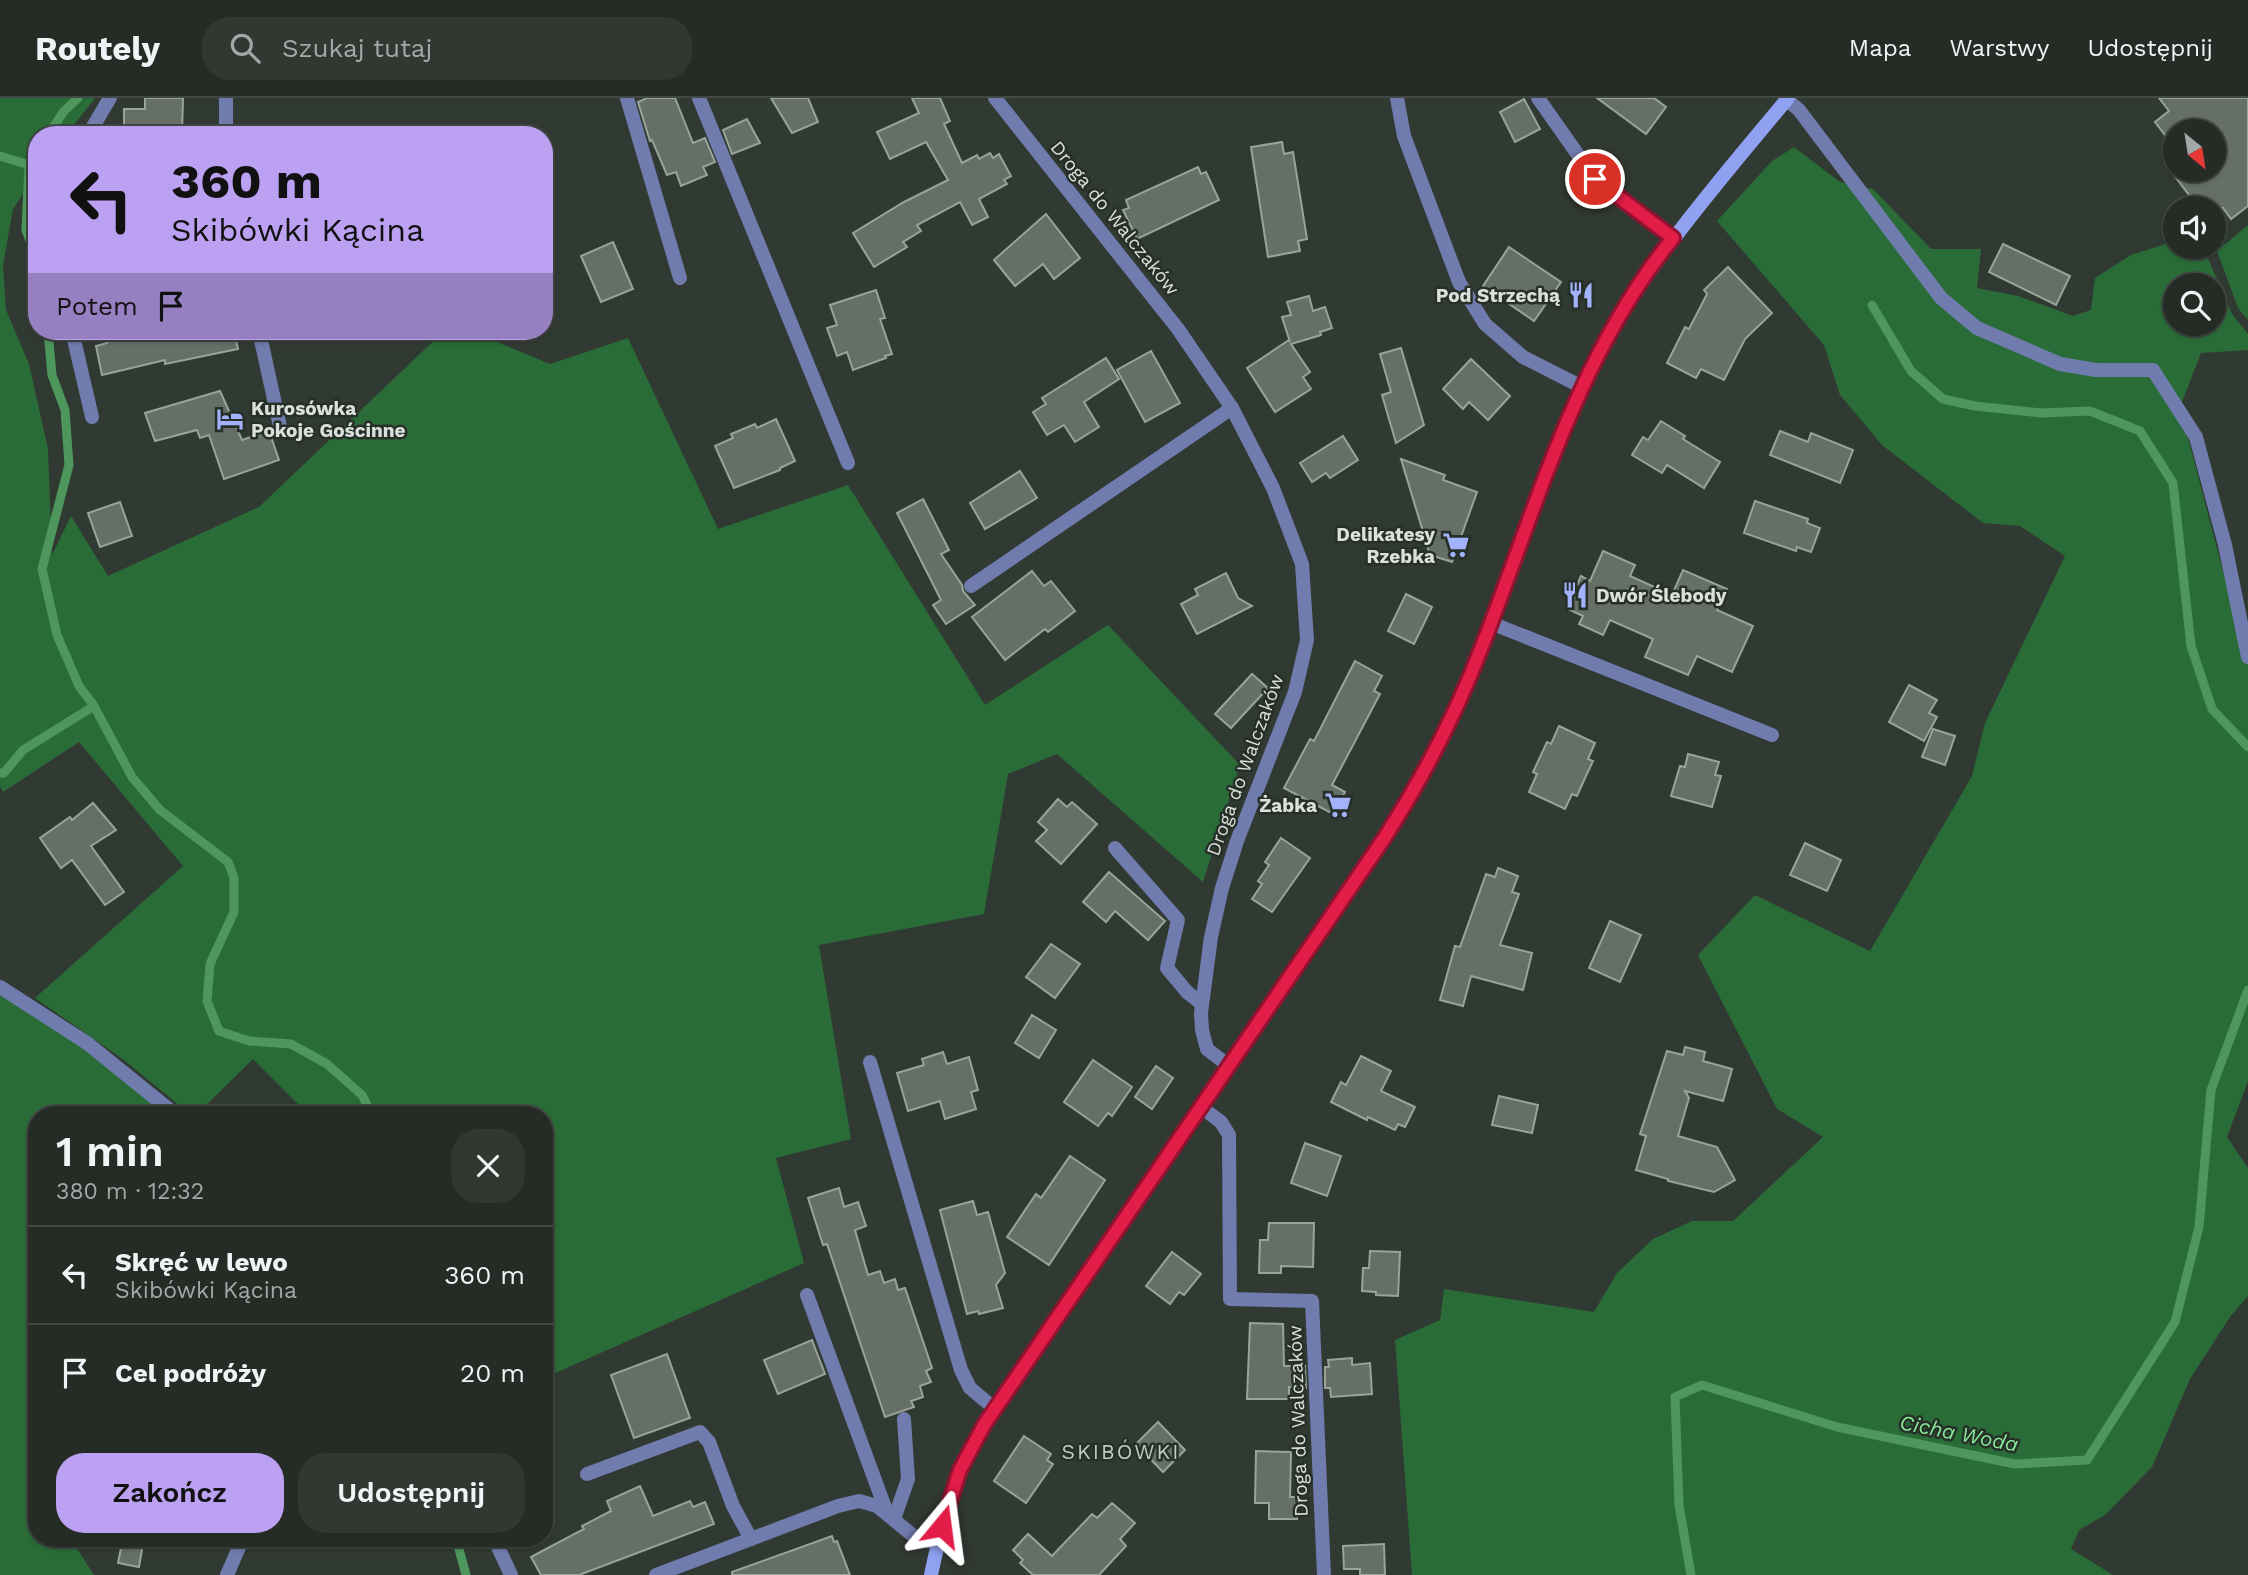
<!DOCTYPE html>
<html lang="pl">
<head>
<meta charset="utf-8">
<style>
	:root { --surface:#252c26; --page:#313832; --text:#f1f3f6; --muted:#a3a7a7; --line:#424843; --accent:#bca0f2 }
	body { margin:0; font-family:"Work Sans",sans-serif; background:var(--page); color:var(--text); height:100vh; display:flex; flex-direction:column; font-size:26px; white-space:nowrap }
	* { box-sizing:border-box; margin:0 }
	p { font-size:23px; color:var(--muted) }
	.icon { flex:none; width:38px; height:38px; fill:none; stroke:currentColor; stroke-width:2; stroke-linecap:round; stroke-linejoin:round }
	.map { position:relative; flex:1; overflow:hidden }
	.sheet { position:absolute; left:28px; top:1008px; width:525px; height:441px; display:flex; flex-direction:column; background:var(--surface); border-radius:28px; box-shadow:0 2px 5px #0004,0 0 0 2px var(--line) }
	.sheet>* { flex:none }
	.banner { position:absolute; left:28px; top:28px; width:525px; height:214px; border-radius:28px; box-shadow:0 2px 5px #0004,0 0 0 2px var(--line); background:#bca0f2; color:#111; overflow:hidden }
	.needle { width:46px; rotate:150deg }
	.buttons { position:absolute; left:2163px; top:21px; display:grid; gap:14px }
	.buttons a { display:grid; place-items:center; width:63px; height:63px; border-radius:50%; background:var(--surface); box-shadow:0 2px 5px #0004,0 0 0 2px var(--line); font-size:35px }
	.pin { position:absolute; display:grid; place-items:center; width:60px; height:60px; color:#fff; margin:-30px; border:4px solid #fff; border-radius:50%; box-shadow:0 2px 7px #0007 }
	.me { position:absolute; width:77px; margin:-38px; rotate:16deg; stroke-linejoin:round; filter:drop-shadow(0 0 5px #0008) }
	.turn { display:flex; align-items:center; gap:24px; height:147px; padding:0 28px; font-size:32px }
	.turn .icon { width:91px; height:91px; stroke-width:2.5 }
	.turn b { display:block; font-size:49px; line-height:60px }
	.then { display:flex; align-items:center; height:66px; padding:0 28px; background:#0003; gap:14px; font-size:26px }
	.round { display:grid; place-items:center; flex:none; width:74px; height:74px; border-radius:28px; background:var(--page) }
	.headline { display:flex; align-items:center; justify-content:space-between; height:119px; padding:0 28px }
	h1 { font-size:42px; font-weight:600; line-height:52px }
	.cta { display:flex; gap:14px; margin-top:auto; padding:14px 28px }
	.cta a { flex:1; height:80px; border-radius:28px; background:var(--accent); color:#111; font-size:28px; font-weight:600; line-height:80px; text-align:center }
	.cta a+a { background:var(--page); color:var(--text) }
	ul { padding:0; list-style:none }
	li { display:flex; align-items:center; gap:21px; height:98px; padding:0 28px; border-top:2px solid var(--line) }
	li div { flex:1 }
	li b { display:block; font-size:26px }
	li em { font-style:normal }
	header { display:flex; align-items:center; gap:42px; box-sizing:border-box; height:98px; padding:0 35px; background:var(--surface); border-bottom:2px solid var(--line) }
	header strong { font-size:33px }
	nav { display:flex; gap:38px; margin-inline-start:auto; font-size:24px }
	.search { width:490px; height:63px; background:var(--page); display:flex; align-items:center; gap:18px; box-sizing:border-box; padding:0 24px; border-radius:28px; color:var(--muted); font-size:26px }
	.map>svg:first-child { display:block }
	.green { fill:#2a6c38; fill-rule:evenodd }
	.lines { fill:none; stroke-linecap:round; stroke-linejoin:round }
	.stream { stroke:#4e975c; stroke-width:9 }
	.building { fill:#656f66; stroke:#98a39a; stroke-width:2 }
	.lane { stroke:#707bae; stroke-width:14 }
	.street { stroke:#707bae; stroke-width:14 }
	.secondary { stroke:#90a1f2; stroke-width:14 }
	.route-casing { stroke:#92132f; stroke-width:18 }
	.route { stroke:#e11d48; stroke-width:12 }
	.labels { text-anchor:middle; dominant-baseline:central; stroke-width:5; stroke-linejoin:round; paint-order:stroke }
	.street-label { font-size:19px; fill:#dae0db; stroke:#273028 }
	.poi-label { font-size:19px; font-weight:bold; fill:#dae0db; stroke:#273028; text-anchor:end }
	.water-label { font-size:21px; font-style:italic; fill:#88ea99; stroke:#273028 }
	.neighbourhood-label { font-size:21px; letter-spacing:2px; fill:#bfcbc0; stroke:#273028 }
</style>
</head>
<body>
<header>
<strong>Routely</strong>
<div class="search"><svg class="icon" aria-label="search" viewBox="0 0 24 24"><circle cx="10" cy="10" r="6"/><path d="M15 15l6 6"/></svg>Szukaj tutaj</div>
<nav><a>Mapa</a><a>Warstwy</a><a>Udostępnij</a></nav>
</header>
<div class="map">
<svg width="2248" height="1477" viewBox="0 0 2248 1477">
	<rect width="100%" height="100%" fill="#313a32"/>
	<!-- green -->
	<g class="green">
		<polygon points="0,0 95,0 66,37 37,37 37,75 13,111 3,167 6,212 29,266 48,351 52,457 71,418 108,478 259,409 444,233 471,233 550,266 628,240 718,431 848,387 985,607 1108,527 1240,667 1203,784 1057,656 1008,676 984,816 819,847 851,1041 776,1060 804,1165 544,1280 544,1017 309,1017 253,961 196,1017 191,1017 124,962 35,900 183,768 79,644 3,694 0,688"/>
		<path d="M 1794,49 L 1840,84 L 1873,91 L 1931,151 L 1981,151 L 1977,190 L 2018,198 L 2073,218 L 2091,212 L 2095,180 L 2131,157 L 2175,143 L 2175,149 L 2201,149 L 2207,158 L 2232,216 L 2248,236 L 2248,252 L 2201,255 L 2180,309 L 2231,504 L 2248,543 L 2248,983 L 2227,1039 L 2248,1070 L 2248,1198 L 2230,1219 L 2190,1281 L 2152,1369 L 2105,1417 L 2079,1432 L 2071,1451 L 2113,1477 L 1412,1477 L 1395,1242 L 1440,1222 L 1444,1191 L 1594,1214 L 1617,1175 L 1653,1141 L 1692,1123 L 1733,1123 L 1823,1039 L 1777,1011 L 1698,857 L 1755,797 L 1870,853 L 1972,678 L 1985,625 L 2065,458 L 2020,428 L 1983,425 L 1882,347 L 1840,297 L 1824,247 L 1717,123 L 1772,63 ZM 2175,187 L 2214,187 L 2214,226 L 2175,226 Z"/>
		<polygon points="2248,127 2248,222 2238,210 2217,153"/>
		<polygon points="0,896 83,950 167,1017 37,1017 37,1440 70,1440 94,1477 0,1477"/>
	</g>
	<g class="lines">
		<!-- stream -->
		<g class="stream">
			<polyline points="48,37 64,13 78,0"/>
			<polyline points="37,55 29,67 26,132 37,162"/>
			<polyline points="0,58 29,67"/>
			<polyline points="1872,207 1911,273 1943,301 1975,308 2042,315 2090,313 2140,333 2173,385 2191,548 2212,611 2248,649"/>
			<polyline points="48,233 52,277 65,312 69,367 42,471 57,537 79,588 94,608 132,679 160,712 228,764 234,780 234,814 210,866 207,903 219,933 249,943 291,946 327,966 362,997 372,1017"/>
			<polyline points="0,675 4,675 23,652 94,608"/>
			<polyline points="456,1440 466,1477"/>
			<polyline points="1691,1477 1679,1407 1675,1299 1702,1287 1837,1329 2015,1366 2087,1362 2175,1224 2199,1129 2211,992 2248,892"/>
		</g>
	</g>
	<!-- building -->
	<g class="building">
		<polygon points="145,0 183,0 182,37 144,37 145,34 124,34 124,11 145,11"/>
		<polygon points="647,0 675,0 693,45 705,40 715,64 703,69 707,77 681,88 676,74 667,77 652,42 650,43 638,4"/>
		<polygon points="771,0 808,0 818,24 792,35"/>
		<polygon points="912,0 940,0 950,23 944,26 962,65 977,57 979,61 990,55 993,60 999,56 1011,78 1004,82 1007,86 979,101 988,119 972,127 960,104 917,127 921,133 903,144 907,149 874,169 853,135 904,104 948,82 926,44 890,61 877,34 919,15"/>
		<polygon points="1597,0 1654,0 1666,9 1646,36"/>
		<polygon points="2159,0 2248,0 2248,108 2231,121 2223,110 2199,110 2170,72 2175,69 2175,72 2214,72 2214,33 2175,33 2175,50 2155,24 2169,13"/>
		<polygon points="1524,1 1540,31 1515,44 1500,14"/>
		<polygon points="747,21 760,45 732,56 723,32"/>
		<polygon points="1282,44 1284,56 1293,54 1307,141 1298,143 1300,153 1268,159 1251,49"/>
		<polygon points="1198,69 1201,76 1206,74 1219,102 1137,141 1123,112 1129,110 1126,102"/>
		<polygon points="1046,116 1080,160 1054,181 1043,166 1015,188 994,162"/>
		<polygon points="613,144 633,191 601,204 581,158"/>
		<polygon points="2003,146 2070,178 2056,207 1989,174"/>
		<polygon points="1509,149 1561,184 1534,223 1483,188"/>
		<polygon points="1728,169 1772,215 1745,241 1724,282 1701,271 1696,280 1667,265 1685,229 1689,231 1707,196 1704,192"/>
		<polygon points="876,192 885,220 880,221 892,256 885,258 886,260 853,272 847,254 837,258 827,230 837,227 830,207"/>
		<polygon points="1309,198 1313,213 1325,209 1332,230 1320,234 1321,237 1291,246 1310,274 1303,279 1311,291 1275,314 1247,270 1289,242 1290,244 1282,219 1291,217 1287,204"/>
		<polygon points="104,233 129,233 131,239 137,237 138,240 170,233 234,233 238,251 165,266 165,262 102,277 96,248 107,245"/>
		<polygon points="1401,250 1424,327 1396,345 1382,297 1391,294 1380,256"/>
		<polygon points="1151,253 1180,305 1145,324 1117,272"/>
		<polygon points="1106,260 1119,281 1084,304 1099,329 1075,344 1064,327 1047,337 1033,314 1046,306 1042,300"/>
		<polygon points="1471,261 1510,298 1488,322 1469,304 1463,311 1443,291"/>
		<polygon points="220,293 242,342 269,333 279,362 224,381 209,337 200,340 197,332 155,343 145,315"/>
		<polygon points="776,321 795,363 780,370 780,372 734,390 715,348 733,340 731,336 755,326 757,330"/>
		<polygon points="1661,323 1685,338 1683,341 1720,364 1704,390 1667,367 1662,375 1632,357 1643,339 1648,342"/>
		<polygon points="1780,333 1808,344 1811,335 1853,352 1840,385 1770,357"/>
		<polygon points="1343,338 1358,362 1330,380 1326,375 1312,384 1300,365"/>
		<polygon points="1401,361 1445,377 1443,382 1477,394 1452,464 1430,457"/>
		<polygon points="1020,373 1037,400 985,431 970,405"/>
		<polygon points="923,401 949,452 941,456 962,487 963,493 975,507 946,526 933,507 941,502 897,415"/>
		<polygon points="1755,403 1808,421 1807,425 1820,430 1811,454 1797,449 1796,453 1744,435"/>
		<polygon points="120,404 132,438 100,449 88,415"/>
		<polygon points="1603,453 1635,467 1630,478 1672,497 1683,472 1727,491 1717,512 1753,528 1732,574 1697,558 1688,577 1645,559 1653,541 1610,522 1603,537 1579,526 1583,518 1566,510 1581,478 1590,483"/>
		<polygon points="1032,473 1044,488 1051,483 1075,513 1048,534 1045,531 1005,562 972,519"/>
		<polygon points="1226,475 1238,500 1252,508 1197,536 1181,506 1198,497 1195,491"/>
		<polygon points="1406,496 1432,509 1414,546 1388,533"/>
		<polygon points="1355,563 1382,578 1374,593 1380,596 1332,687 1345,694 1333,716 1284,690 1310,641 1314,643"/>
		<polygon points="1252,576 1268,590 1231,630 1215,616"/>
		<polygon points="1909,587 1937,602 1929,615 1937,619 1924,643 1889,624"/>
		<polygon points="1559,628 1595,645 1588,661 1593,663 1585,680 1577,698 1572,696 1565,711 1529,694 1537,676 1533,674 1547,644 1551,646"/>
		<polygon points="1933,631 1955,638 1945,667 1922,659"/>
		<polygon points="1688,656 1719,664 1715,677 1721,678 1712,709 1671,698 1680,668 1685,669"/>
		<polygon points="1058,701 1067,709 1072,704 1097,726 1061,766 1036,743 1047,732 1038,724"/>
		<polygon points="93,705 116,732 91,748 124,794 105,807 72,762 61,770 40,740 70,719 72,722"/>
		<polygon points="1281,740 1310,760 1272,814 1252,801 1262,786 1258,783 1269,767 1265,764"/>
		<polygon points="1805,745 1841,762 1827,793 1790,777"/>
		<polygon points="1498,770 1518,778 1512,794 1519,796 1500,847 1532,855 1523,892 1471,878 1463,908 1440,902 1455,848 1460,849 1486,776 1495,779"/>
		<polygon points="1109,774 1165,823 1148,842 1115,813 1106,824 1083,804"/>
		<polygon points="1610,823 1641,837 1620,884 1589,870"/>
		<polygon points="1051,846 1080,866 1055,900 1026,879"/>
		<polygon points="1032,917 1056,932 1039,960 1015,945"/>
		<polygon points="1685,949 1705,954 1703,963 1732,971 1723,1003 1685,993 1689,1000 1678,1038 1717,1049 1735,1082 1714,1094 1668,1083 1668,1081 1636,1072 1646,1038 1640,1036 1667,953 1683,957"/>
		<polygon points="943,954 947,966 969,959 978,992 971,994 976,1011 945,1021 940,1003 908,1013 897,975 924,967 922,961"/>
		<polygon points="1361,958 1391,973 1381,993 1415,1009 1405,1029 1398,1026 1395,1032 1368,1019 1367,1022 1331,1004 1341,984 1346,987"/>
		<polygon points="1093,962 1132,989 1112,1018 1108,1015 1098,1028 1064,1004"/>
		<polygon points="1156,968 1173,980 1152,1011 1135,999"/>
		<polygon points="1499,998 1538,1007 1532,1035 1492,1027"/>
		<polygon points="1305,1045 1341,1058 1327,1098 1291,1085"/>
		<polygon points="1070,1058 1105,1082 1049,1167 1007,1139 1036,1096 1041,1100"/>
		<polygon points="839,1090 844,1109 858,1104 866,1128 855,1132 868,1177 880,1173 884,1185 895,1181 898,1192 905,1190 932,1270 926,1273 931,1284 920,1288 923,1299 911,1303 914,1309 885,1319 827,1146 823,1147 808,1100"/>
		<polygon points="973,1103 977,1117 988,1114 1005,1175 996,1187 1003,1210 979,1216 978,1213 967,1216 940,1112"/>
		<polygon points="1269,1125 1314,1125 1313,1169 1281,1168 1281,1175 1259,1175 1260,1142 1268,1142"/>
		<polygon points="1370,1153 1400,1154 1398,1198 1376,1197 1376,1194 1362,1193 1363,1170 1369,1170"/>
		<polygon points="1172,1154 1201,1176 1184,1197 1179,1194 1170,1206 1146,1188"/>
		<polygon points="1250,1225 1283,1226 1284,1268 1305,1268 1306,1290 1289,1289 1289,1301 1247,1301"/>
		<polygon points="812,1242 825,1276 778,1296 764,1262"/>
		<polygon points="667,1256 690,1320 634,1340 611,1277"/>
		<polygon points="1352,1260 1352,1267 1370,1265 1372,1296 1331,1299 1330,1290 1325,1290 1325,1269 1329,1269 1328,1262"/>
		<polygon points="1158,1324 1185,1352 1163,1374 1136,1346"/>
		<polygon points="1024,1338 1051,1356 1047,1362 1053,1366 1026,1405 994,1383"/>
		<polygon points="1256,1353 1291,1354 1290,1399 1297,1399 1297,1421 1269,1421 1269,1405 1255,1405"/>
		<polygon points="640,1388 653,1418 690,1403 693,1409 705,1404 714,1426 579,1477 541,1477 531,1459 584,1431 582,1428 611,1413 607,1403"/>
		<polygon points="1112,1405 1135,1425 1120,1441 1126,1448 1099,1477 1033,1477 1020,1465 1023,1462 1013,1452 1028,1436 1052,1458 1092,1416 1097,1420"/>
		<polygon points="832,1438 834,1444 837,1443 850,1477 732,1477 732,1474"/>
		<polygon points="123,1440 144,1440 139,1469 118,1465"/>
		<polygon points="1384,1446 1385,1477 1360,1477 1360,1471 1344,1471 1343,1448"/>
	</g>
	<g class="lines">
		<!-- lane -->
		<g class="lane">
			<polyline points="627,0 680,180"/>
			<polyline points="699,0 848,365"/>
			<polyline points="1397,0 1404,38 1459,184 1485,226 1523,259 1582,289"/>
			<polyline points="1538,0 1595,81 1673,140"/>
			<polyline points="1786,1 1799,12 1941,200 1977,230 2060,266 2096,272 2153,272 2196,339 2225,447 2248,559"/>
			<polyline points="88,37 110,0"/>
			<polyline points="226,37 226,0"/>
			<polyline points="72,233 92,319"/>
			<polyline points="259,233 281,333"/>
			<polyline points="971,488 1232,310"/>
			<polyline points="1491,525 1772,637"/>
			<polyline points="1115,750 1178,822 1167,870 1187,894 1202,906"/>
			<polyline points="870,964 961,1272 970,1290 995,1311"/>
			<polyline points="807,1197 887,1415"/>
			<polyline points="587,1376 700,1334 709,1344 733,1408 751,1441"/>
			<polyline points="894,1421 908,1381 904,1321"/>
			<polyline points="498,1449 511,1477"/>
			<polyline points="656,1477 838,1408 859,1403 877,1408 916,1440 937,1445"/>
		</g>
		<!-- street -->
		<g class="street">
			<polyline points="995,0 1178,231 1232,310 1273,390 1302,466 1307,542 1295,594 1237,743 1222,790 1211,839 1201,915 1202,932 1207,951 1229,968"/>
			<polyline points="0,889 87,945 176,1017"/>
			<polyline points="1201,1009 1221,1024 1229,1037 1230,1201 1312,1203 1324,1477"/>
			<polyline points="227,1477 243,1440"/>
		</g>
		<!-- secondary -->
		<path class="secondary" d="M 931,1477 C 941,1429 953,1384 976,1341 L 1385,739 C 1424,678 1457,614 1484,546 C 1516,460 1544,372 1582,289 C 1633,180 1712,92 1788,0"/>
	</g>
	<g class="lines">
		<!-- route casing -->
		<g class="route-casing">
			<path id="route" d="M 942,1428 L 960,1372 L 984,1327 L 1385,739 C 1424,678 1457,614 1483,546 C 1537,408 1577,258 1673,140 L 1595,81"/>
		</g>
		<!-- route -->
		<use href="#route" class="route"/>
	</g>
	<!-- icons -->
	<defs>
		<g id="restaurant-bare" transform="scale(2.1)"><path d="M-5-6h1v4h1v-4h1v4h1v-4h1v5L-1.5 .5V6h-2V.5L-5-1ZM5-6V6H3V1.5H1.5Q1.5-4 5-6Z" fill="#a2b2fd" stroke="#273028" stroke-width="2.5" paint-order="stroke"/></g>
		<g id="hotel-bare" transform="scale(2.1)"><path d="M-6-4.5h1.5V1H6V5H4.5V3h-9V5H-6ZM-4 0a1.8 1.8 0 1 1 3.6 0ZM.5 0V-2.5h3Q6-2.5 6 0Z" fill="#a2b2fd" stroke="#273028" stroke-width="2.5" paint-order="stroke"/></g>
		<g id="supermarket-bare" transform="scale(2.1)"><path d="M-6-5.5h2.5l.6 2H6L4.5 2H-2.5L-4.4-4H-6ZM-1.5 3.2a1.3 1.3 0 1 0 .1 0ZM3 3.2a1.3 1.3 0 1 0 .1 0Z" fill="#a2b2fd" stroke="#273028" stroke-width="2.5" paint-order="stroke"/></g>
	</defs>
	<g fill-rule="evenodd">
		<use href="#restaurant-bare" x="1581" y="197"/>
		<use href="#hotel-bare" x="230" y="321"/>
		<use href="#supermarket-bare" x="1456" y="447"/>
		<use href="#restaurant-bare" x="1575" y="497"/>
		<use href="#supermarket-bare" x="1338" y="707"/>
	</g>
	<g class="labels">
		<!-- street labels -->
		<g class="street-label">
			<text transform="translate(1115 120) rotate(51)">Droga do Walczaków</text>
			<text transform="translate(1245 667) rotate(-70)">Droga do Walczaków</text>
			<text transform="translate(1298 1323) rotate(-92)">Droga do Walczaków</text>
		</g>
		<!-- poi labels -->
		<g class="poi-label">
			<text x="1560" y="197">Pod Strzechą</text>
			<text x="251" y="310" text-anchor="start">Kurosówka<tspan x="251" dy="22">Pokoje Gościnne</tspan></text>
			<text x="1435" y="436">Delikatesy<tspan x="1435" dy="22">Rzebka</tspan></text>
			<text x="1596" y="497" text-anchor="start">Dwór Ślebody</text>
			<text x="1317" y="707">Żabka</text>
		</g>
		<!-- water labels -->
		<g class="water-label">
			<text transform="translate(1959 1335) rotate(11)">Cicha Woda</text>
		</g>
		<!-- neighbourhood labels -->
		<g class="neighbourhood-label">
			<text x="1121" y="1353">SKIBÓWKI</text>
		</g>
	</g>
</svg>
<div class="buttons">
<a><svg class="needle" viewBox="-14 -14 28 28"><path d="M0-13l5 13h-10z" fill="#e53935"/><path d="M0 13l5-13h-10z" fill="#a3a7a7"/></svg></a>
<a><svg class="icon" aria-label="sound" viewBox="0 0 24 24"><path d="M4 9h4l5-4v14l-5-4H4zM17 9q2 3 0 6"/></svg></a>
<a><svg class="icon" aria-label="search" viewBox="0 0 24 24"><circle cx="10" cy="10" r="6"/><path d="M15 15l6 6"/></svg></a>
</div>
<div class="pin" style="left:1595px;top:81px;background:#d93025"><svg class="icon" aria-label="arrive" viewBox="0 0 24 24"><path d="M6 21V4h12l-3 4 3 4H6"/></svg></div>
<svg class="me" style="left:942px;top:1428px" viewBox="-20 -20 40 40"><path d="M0-17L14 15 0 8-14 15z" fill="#e11d48" stroke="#fff" stroke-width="4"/></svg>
<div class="banner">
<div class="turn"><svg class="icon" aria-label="left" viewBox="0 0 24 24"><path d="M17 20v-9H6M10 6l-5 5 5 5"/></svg><div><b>360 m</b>Skibówki Kącina</div></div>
<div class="then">Potem<svg class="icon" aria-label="arrive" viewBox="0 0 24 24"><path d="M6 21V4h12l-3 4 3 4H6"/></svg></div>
</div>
<section class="sheet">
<div class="headline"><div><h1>1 min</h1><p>380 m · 12:32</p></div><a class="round"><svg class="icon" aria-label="close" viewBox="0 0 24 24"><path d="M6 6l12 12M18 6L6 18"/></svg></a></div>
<ul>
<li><svg class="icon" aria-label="left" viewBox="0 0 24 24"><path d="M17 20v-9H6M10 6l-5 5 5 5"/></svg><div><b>Skręć w lewo</b><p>Skibówki Kącina</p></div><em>360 m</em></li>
<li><svg class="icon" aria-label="arrive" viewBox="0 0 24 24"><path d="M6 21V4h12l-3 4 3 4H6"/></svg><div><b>Cel podróży</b></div><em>20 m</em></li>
</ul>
<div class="cta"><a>Zakończ</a><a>Udostępnij</a></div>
</section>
</div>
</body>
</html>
